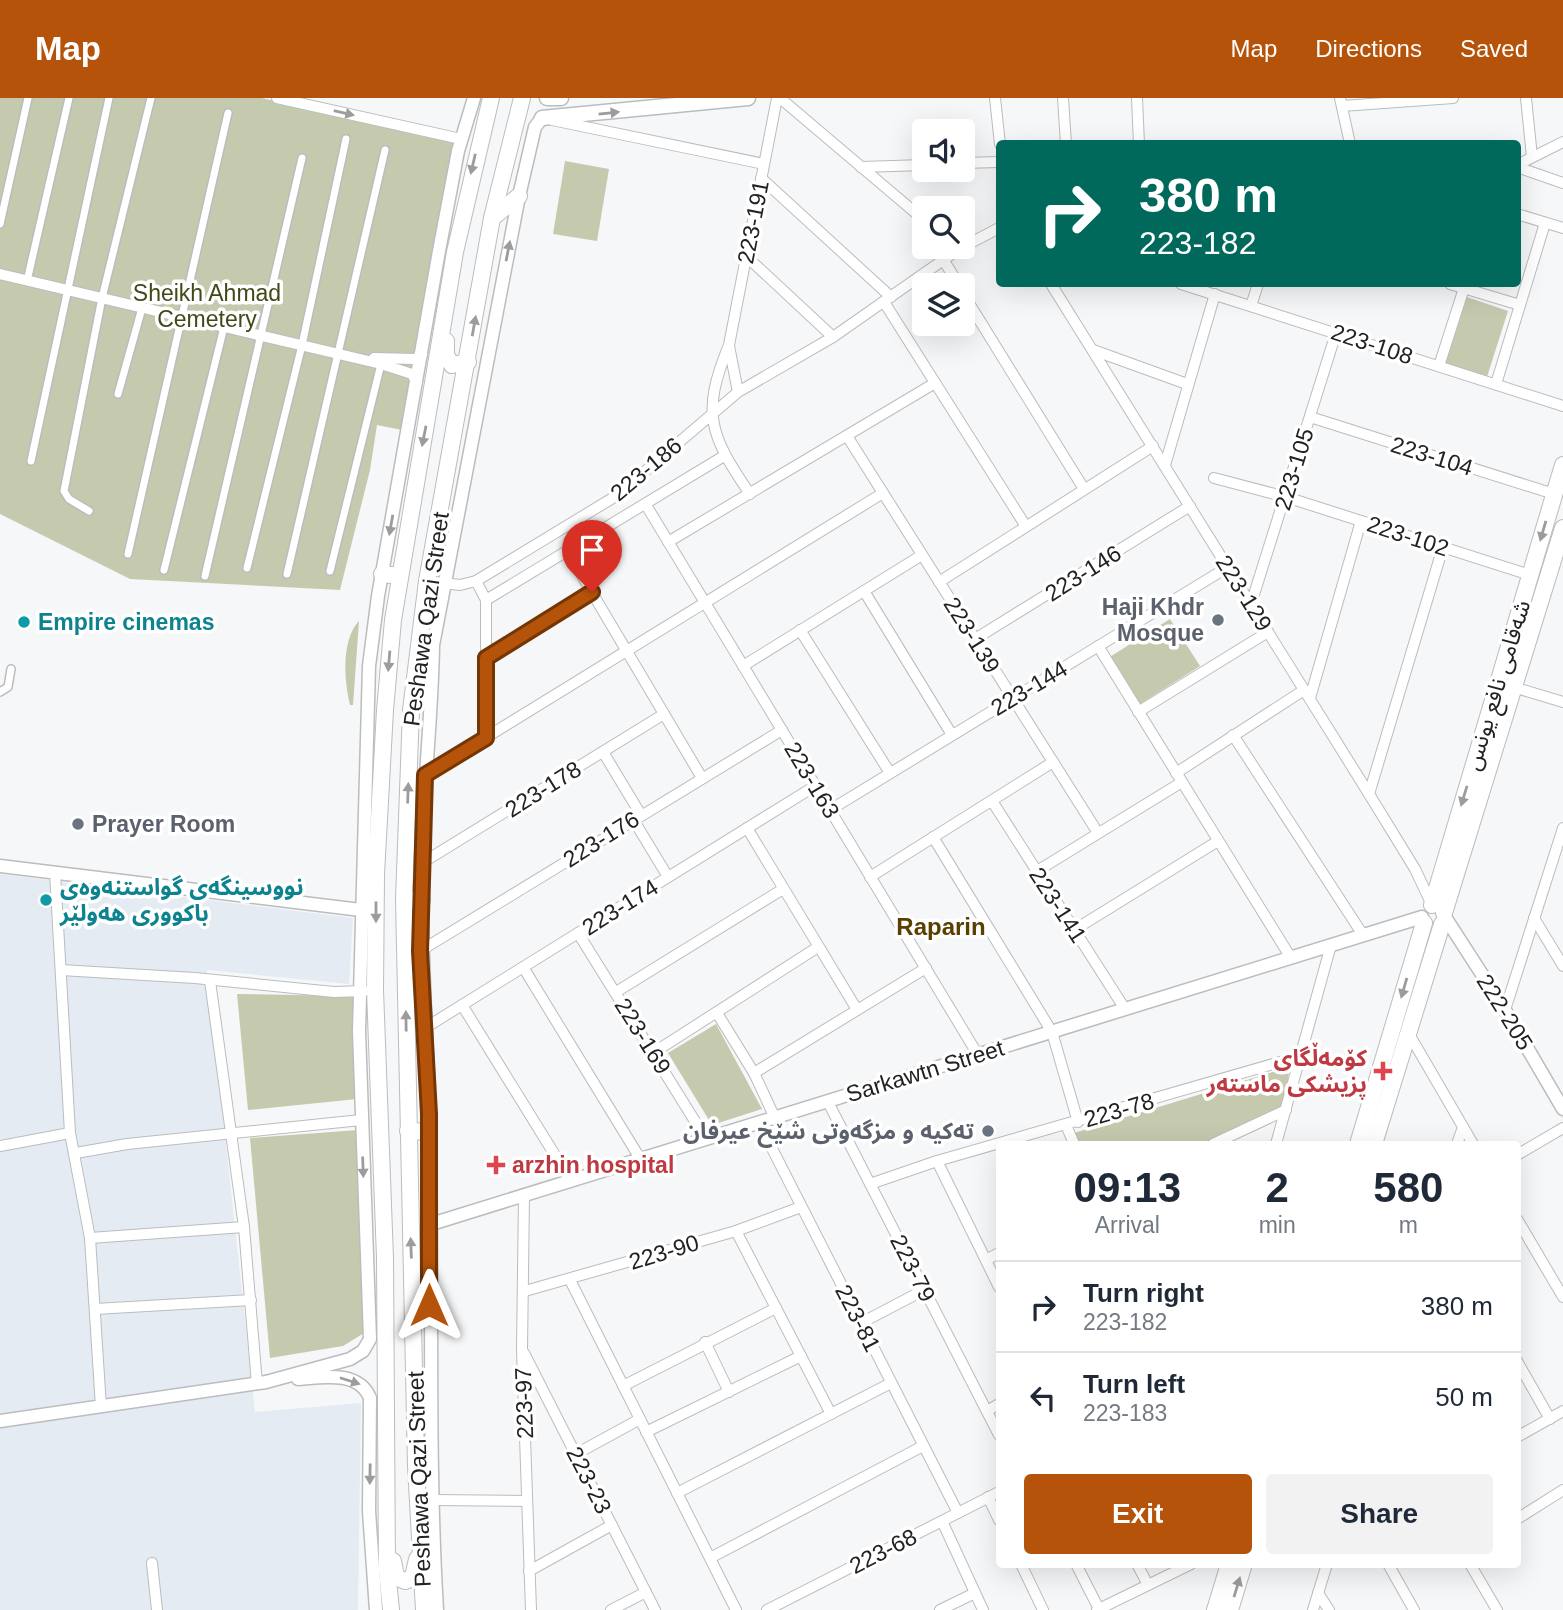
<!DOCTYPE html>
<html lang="en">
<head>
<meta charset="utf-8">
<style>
	:root { --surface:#fff; --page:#f2f2f3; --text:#1f2937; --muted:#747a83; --line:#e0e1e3; --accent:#b45309 }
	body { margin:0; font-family:Helvetica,"Noto Sans Arabic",sans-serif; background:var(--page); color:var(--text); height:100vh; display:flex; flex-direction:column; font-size:26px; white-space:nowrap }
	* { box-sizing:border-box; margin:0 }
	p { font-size:23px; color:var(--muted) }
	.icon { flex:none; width:38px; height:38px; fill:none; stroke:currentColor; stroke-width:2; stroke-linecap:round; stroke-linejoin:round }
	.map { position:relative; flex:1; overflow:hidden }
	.panel { position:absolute; left:996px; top:1043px; width:525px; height:427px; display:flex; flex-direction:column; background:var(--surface); border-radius:7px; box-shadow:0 7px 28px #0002 }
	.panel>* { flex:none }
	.guide { position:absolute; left:996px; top:42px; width:525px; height:147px; border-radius:7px; box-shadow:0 7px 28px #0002; background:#00695c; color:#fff; overflow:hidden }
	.tools { position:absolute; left:912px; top:21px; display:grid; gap:14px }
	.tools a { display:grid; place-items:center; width:63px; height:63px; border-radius:7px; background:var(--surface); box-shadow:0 7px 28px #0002; font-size:35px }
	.pin { position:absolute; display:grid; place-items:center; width:60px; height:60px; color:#fff; margin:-72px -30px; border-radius:50% 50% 50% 0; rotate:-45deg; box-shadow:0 0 7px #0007 }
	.pin .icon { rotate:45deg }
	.me { position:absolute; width:77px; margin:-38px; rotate:0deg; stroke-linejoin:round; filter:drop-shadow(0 0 5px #0008) }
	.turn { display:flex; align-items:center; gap:24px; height:147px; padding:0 28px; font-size:32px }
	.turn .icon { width:91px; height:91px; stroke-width:2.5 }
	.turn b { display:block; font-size:49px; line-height:60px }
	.eta { display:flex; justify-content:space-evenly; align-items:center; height:119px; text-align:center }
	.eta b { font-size:42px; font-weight:700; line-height:49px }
	.primary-button { display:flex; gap:14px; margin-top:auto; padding:14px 28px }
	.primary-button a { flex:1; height:80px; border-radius:7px; background:var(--accent); color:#fff; font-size:28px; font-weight:700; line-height:80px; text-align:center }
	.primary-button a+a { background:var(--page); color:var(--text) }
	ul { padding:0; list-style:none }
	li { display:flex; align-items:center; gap:21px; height:91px; padding:0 28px; border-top:2px solid var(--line) }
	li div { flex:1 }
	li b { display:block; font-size:26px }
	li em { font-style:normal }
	header { display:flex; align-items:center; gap:42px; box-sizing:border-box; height:98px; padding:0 35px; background:var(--accent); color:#fff }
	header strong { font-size:33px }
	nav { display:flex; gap:38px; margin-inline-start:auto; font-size:24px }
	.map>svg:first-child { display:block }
	.built { fill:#e5ebf3 }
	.green { fill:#c5caae }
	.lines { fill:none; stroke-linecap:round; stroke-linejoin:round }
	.pedestrian-casing { stroke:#bbbcbe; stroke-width:10 }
	.minor-casing { stroke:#bbbcbe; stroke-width:12 }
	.tertiary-casing { stroke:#bbbcbe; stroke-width:15 }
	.secondary-casing { stroke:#bbbcbe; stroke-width:17 }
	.primary-casing { stroke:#bbbcbe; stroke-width:18 }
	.trunk-casing { stroke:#bbbcbe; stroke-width:18 }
	.pedestrian { stroke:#fff; stroke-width:7 }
	.minor { stroke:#fff; stroke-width:10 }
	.tertiary { stroke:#fff; stroke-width:12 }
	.secondary { stroke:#fff; stroke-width:14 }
	.primary { stroke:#fff; stroke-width:16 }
	.trunk { stroke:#fff; stroke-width:16 }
	.oneway { fill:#9c9c9c }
	.route-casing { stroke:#753606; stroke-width:18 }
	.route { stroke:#b45309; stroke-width:12 }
	.worship-dot { fill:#6b7280; stroke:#fff; stroke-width:2.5 }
	.culture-dot { fill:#0f9aa8; stroke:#fff; stroke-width:2.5 }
	.health-dot { fill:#e0444e; stroke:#fff; stroke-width:2.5 }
	.labels { text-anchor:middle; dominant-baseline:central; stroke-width:7; stroke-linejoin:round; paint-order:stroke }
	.street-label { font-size:23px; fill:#222223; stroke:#fff }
	.park-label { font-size:23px; fill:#424918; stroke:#fff }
	.worship-label { font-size:23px; font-weight:bold; fill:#5b616d; stroke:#fff; text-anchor:end }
	.culture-label { font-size:23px; font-weight:bold; fill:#0d838f; stroke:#fff; text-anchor:start }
	.health-label { font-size:23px; font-weight:bold; fill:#be3a42; stroke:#fff; text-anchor:end }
	.neighbourhood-label { font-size:24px; font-weight:bold; fill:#5a3f00; stroke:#fff }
</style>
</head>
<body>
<header>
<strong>Map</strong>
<nav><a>Map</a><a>Directions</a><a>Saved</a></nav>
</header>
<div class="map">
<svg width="1563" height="1512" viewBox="0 0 1563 1512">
	<rect width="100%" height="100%" fill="#f6f7f9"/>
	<!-- built -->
	<polygon class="built" points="0,776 353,820 349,886 207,872 255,1314 361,1305 358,1512 0,1512"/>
	<!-- green -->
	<g class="green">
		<polygon points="0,0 262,0 455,45 402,332 377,327 370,372 340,492 130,481 0,416"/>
		<polygon points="565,63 609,71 597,143 553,136"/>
		<polygon points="1467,199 1508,213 1486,282 1444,268"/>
		<polygon points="1170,521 1200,568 1135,609 1105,562"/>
		<path d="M 359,523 L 353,607 L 350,607 C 344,583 341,542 359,523 Z"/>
		<polygon points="237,896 354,898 357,1001 248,1012"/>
		<polygon points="716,926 762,1011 712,1027 668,955"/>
		<polygon points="1289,969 1286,1009 1208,1046 1079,1046 1074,1035"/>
		<polygon points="358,1032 364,1235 343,1248 270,1260 250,1040"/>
	</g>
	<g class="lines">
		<!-- pedestrian casing -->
		<g class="pedestrian-casing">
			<g id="pedestrian">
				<polyline points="0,126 28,0"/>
				<polyline points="27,183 69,0"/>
				<polyline points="118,296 142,210"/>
				<polyline points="31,363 109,0"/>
				<polyline points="89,413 69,401 64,393 102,200 151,0"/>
				<polyline points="128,456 228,15"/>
				<polyline points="247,470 302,247 346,41"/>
				<polyline points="164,472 224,229"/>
				<polyline points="330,473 381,266"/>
				<polyline points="287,476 385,52"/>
				<polyline points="205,478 302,60"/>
				<polyline points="0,594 8,589 11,571"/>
			</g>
		</g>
		<!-- minor casing -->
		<g class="minor-casing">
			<g id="minor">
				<polyline points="277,0 461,41"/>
				<polyline points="780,0 924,122"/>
				<polyline points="995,0 1000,46"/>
				<polyline points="1063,0 1066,46"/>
				<polyline points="1137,0 1139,46"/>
				<polyline points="1340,0 1350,46"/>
				<polyline points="1526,0 1532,59"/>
				<polyline points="1342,8 1453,0"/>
				<polyline points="552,22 764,66"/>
				<polyline points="962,65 999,64"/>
				<polyline points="1517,67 1563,44"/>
				<polyline points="861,69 924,67"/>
				<polyline points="1517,69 1563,85"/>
				<polyline points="761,80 891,199"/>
				<polyline points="1517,116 1563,130"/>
				<polyline points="746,158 833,239"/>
				<polyline points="944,163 959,187"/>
				<polyline points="0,176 381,266 412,276 417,285"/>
				<polyline points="1051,186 1369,696 1415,771 1432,807"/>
				<polyline points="1181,186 1563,308"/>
				<polyline points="1450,186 1520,207"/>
				<polyline points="962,194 1084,391"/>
				<polyline points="884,204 1025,427"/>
				<polyline points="1251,208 1258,186"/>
				<polyline points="729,248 738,294"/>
				<polyline points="1093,252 1187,286"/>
				<polyline points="374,260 415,261 422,257"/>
				<polyline points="1439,268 1464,190"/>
				<polyline points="1496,286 1545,125"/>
				<polyline points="1310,319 1554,396"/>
				<polyline points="847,338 1098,735"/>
				<polyline points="1165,367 1215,196"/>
				<polyline points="1214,380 1286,399 1530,477"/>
				<path d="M 750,396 C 709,336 701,315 729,247 L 777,0"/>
				<polyline points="646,407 978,957"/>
				<polyline points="668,444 935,285"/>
				<polyline points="568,454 702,680"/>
				<polyline points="427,483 460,487 476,483 616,398 738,294 833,239 959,151 999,130"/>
				<polyline points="476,483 486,502 486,640"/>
				<polyline points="939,484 1153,348"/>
				<polyline points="864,493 952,637"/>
				<polyline points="486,502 724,358"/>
				<polyline points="1251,506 1336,235"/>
				<polyline points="800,532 890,675"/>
				<polyline points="975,541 1190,408"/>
				<polyline points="1098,548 1291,860"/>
				<polyline points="486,560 592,494"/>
				<polyline points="743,568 922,457"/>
				<polyline points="1513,589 1563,604"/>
				<polyline points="1310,600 1361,423"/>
				<polyline points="1138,614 1268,534"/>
				<polyline points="1233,637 1363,837"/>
				<polyline points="603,654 641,717"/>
				<polyline points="1176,675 1304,592"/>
				<polyline points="425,677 883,395"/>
				<polyline points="1369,696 1443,449"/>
				<polyline points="992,703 1125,911"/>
				<polyline points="830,712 1228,469"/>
				<polyline points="633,721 668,779"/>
				<polyline points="747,730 856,910"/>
				<polyline points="933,739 1052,934 1078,1024"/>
				<polyline points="422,765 664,616"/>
				<polyline points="1037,773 1182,684"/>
				<polyline points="55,775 70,1035 90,1140 101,1309"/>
				<polyline points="870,779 1053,664"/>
				<polyline points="1534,820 1563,868"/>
				<polyline points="1074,832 1218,743"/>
				<polyline points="578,835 706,1041"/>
				<polyline points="420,853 782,632"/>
				<polyline points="523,869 641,1062"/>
				<polyline points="61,872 195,880 334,894 364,893"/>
				<polyline points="210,883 244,1129 257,1286"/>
				<polyline points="616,894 783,791"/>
				<polyline points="462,907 571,1083"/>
				<polyline points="1505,912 1563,730"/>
				<polyline points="717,915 754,975 775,1020"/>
				<polyline points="425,930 815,688"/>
				<polyline points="1409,936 1473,1046"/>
				<polyline points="653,955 818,849"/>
				<polyline points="754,975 926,870"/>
				<polyline points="828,1004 999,1337"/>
				<polyline points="759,1025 958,1415"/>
				<polyline points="1066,1027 1074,1046"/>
				<polyline points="1213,1046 1286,1012"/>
				<polyline points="1276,1046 1331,847"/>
				<polyline points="1457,1046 1463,1029"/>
				<polyline points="0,1048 70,1035"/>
				<polyline points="76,1055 127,1046 361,1022"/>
				<polyline points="1517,1057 1563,1030"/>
				<polyline points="937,1063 999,1189"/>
				<polyline points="870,1086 937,1063 1301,958"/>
				<polyline points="524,1098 522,1252 531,1512"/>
				<polyline points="1517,1121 1563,1199"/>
				<polyline points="736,1133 831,1316"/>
				<polyline points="90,1140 244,1129"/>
				<polyline points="986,1162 999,1155"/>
				<polyline points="570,1182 736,1512"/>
				<polyline points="525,1193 736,1133 801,1109"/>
				<polyline points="95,1211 251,1202"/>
				<polyline points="861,1225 924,1192"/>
				<polyline points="705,1244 729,1294"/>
				<polyline points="524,1255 655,1512"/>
				<polyline points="1517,1263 1550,1321"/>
				<polyline points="623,1288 776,1210"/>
				<polyline points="987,1313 999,1306"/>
				<polyline points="646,1334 801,1258"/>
				<polyline points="1517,1339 1563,1313"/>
				<polyline points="576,1356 640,1321"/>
				<polyline points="677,1395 891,1285"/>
				<polyline points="988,1399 999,1422"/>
				<polyline points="432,1402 527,1403"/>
				<polyline points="1517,1421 1563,1392"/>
				<polyline points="942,1423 983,1512"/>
				<polyline points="710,1460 923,1348"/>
				<polyline points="152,1465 157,1512"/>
				<polyline points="1021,1466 1043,1512"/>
				<polyline points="1076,1466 1099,1511"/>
				<polyline points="1137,1466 1148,1487"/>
				<polyline points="1388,1466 1414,1512"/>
				<polyline points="1470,1466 1497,1512"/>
				<polyline points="529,1473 612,1427"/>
				<polyline points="1318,1495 1329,1512"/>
				<polyline points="611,1512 646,1494"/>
				<polyline points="767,1512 999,1394"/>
				<polyline points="940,1512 975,1495"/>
				<polyline points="1097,1512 1191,1466"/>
				<polyline points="1313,1512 1327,1466"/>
			</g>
		</g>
		<!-- tertiary casing -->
		<g class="tertiary-casing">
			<g id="tertiary">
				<polyline points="0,768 361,812"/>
				<polyline points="1445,819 1505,912 1563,1011"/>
				<polyline points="428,1127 1422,819"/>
				<path d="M 298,1281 C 322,1279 359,1272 370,1300 L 369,1413 L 376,1512"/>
				<polyline points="0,1323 266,1284 350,1261 363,1253 370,1241 359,933 369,568 378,498 439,153 458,53 474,0"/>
				<path d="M 437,1512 C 427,1347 434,1181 429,1016 C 427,931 420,848 422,763 C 423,691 432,619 433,547 L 519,98 L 535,29 L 542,20"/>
			</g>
		</g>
		<!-- secondary casing -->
		<g class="secondary-casing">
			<g id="secondary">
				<polyline points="547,0 561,0"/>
				<polyline points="542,20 748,0"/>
			</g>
		</g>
		<!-- primary casing -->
		<g class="primary-casing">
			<g id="primary">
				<polyline points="1432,807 1563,367"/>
				<polyline points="1444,815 1563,430"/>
				<polyline points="1358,1046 1424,825"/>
				<polyline points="1374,1046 1442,826"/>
				<polyline points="1215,1512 1229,1466"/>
				<polyline points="1230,1512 1244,1466"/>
			</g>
		</g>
		<!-- trunk casing -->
		<g class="trunk-casing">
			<g id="trunk">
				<polyline points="492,120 519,98"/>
				<polyline points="446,243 446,257 452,267 468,264"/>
				<polyline points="382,476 400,478"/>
				<polyline points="404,801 422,802"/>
				<polyline points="408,1033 429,1034"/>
				<polyline points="393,1463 396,1479 405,1483 413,1480 417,1461"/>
				<polyline points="391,1512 387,1472 385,1160 375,892 376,776 385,612 393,522 455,154 491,0"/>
				<polyline points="424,1512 416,1368 404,801 411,612 427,483 492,120 522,0"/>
			</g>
		</g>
		<!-- pedestrian -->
		<use href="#pedestrian" class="pedestrian"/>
		<!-- minor -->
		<use href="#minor" class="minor"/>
		<!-- tertiary -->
		<use href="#tertiary" class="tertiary"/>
		<!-- secondary -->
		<use href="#secondary" class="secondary"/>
		<!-- primary -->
		<use href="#primary" class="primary"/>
		<!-- trunk -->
		<use href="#trunk" class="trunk"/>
	</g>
	<!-- one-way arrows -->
	<defs><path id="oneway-solid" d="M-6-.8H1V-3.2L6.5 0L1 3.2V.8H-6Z" transform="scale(1.75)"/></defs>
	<g class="oneway">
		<use href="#oneway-solid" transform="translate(344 15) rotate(13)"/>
		<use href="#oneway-solid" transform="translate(609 15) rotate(-6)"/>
		<use href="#oneway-solid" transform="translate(473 66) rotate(103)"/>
		<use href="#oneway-solid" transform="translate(508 153) rotate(-79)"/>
		<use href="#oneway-solid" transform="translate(474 228) rotate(-80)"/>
		<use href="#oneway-solid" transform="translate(424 338) rotate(101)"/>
		<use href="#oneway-solid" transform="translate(391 427) rotate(100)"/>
		<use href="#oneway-solid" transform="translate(1543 433) rotate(106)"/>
		<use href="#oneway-solid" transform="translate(389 563) rotate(95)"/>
		<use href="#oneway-solid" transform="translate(408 695) rotate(-88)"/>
		<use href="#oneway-solid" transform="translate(1464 698) rotate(107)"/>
		<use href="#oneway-solid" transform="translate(376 814) rotate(90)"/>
		<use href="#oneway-solid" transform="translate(1404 890) rotate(106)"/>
		<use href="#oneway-solid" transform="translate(406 923) rotate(-91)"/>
		<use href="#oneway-solid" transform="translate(363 1069) rotate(88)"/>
		<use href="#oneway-solid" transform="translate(411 1150) rotate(-92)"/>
		<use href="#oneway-solid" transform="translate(350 1283) rotate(18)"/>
		<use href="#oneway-solid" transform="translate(370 1376) rotate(91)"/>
		<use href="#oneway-solid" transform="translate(1237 1489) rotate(-73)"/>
	</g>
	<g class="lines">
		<!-- route casing -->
		<g class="route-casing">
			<polyline id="route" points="429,1207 429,1016 420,853 425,677 486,640 486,560 592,494"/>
		</g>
		<!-- route -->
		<use href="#route" class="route"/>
	</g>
	<!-- markers -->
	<g class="worship-dot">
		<circle cx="1218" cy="522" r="7"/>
		<circle cx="78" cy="726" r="7"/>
		<circle cx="988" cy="1033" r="7"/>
	</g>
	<g class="culture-dot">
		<circle cx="24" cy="524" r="7"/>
		<circle cx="46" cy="802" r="7"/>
	</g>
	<g class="health-dot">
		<path d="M1379.5 962.5h7v7h7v7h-7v7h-7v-7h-7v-7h7z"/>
		<path d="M492.5 1056.5h7v7h7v7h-7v7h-7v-7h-7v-7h7z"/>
	</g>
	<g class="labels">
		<!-- street labels -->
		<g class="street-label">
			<text transform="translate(753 124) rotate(-79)">223-191</text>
			<text transform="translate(1372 246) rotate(18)">223-108</text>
			<text transform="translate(1432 358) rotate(17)">223-104</text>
			<text transform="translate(646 371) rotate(-40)">223-186</text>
			<text transform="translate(1294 371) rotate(-73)">223-105</text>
			<text transform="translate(1408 438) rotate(18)">223-102</text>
			<text transform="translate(1083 475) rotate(-32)">223-146</text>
			<text transform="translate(1244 495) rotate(58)">223-129</text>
			<text transform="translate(426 521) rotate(-82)">Peshawa Qazi Street</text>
			<text transform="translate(972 537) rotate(58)">223-139</text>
			<text transform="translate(1497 587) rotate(-73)">شەقامی نافع یونس</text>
			<text transform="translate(1029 590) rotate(-31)">223-144</text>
			<text transform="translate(812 682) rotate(59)">223-163</text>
			<text transform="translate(543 691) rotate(-32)">223-178</text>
			<text transform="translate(601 741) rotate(-32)">223-176</text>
			<text transform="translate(1058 807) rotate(57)">223-141</text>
			<text transform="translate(620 809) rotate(-32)">223-174</text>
			<text transform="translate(1505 914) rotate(58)">222-205</text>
			<text transform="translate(643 938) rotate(58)">223-169</text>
			<text transform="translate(925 973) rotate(-17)">Sarkawtn Street</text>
			<text transform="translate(1119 1012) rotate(-16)">223-78</text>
			<text transform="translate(664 1154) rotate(-17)">223-90</text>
			<text transform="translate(913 1170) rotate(63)">223-79</text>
			<text transform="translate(858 1220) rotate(63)">223-81</text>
			<text transform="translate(524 1305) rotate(-92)">223-97</text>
			<text transform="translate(419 1381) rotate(-92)">Peshawa Qazi Street</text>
			<text transform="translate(589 1382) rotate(63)">223-23</text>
			<text transform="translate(883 1453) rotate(-27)">223-68</text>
		</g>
		<!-- park labels -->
		<g class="park-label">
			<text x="207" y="195">Sheikh Ahmad<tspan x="207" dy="26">Cemetery</tspan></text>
		</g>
		<!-- worship labels -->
		<g class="worship-label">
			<text x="1204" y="509">Haji Khdr<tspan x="1204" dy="26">Mosque</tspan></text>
			<text x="92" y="726" text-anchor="start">Prayer Room</text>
			<text x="974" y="1033">تەکیە و مزگەوتی شێخ عیرفان</text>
		</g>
		<!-- culture labels -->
		<g class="culture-label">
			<text x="38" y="524">Empire cinemas</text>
			<text x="60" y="789">نووسینگەی گواستنەوەی<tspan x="60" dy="26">باکووری هەولێر</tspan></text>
		</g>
		<!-- health labels -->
		<g class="health-label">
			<text x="1367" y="960">کۆمەڵگای<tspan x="1367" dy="26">پزیشکی ماستەر</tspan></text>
			<text x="512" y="1067" text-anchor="start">arzhin hospital</text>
		</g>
		<!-- neighbourhood labels -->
		<g class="neighbourhood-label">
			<text x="941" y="828">Raparin</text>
		</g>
	</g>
</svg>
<div class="tools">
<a><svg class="icon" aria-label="sound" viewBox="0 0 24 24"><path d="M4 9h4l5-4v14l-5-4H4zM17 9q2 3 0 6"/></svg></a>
<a><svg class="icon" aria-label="search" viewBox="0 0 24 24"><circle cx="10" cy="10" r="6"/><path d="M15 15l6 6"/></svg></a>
<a><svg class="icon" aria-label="layers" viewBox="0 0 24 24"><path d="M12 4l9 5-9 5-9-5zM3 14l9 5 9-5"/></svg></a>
</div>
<div class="pin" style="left:592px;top:494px;background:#d93025"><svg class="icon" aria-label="arrive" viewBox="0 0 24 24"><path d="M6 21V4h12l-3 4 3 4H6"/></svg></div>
<svg class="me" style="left:429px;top:1207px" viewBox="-20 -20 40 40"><path d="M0-17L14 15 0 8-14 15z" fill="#b45309" stroke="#fff" stroke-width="4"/></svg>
<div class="guide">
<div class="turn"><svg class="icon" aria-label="right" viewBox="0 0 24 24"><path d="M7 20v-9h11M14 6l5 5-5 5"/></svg><div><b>380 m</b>223-182</div></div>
</div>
<section class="panel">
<div class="eta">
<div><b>09:13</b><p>Arrival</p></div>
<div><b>2</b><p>min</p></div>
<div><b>580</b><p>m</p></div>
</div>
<ul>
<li><svg class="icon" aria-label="right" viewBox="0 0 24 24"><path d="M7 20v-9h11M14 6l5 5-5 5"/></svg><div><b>Turn right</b><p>223-182</p></div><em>380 m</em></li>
<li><svg class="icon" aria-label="left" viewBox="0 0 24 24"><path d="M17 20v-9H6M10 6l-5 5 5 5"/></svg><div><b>Turn left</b><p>223-183</p></div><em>50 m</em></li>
</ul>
<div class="primary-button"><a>Exit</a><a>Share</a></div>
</section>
</div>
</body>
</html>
